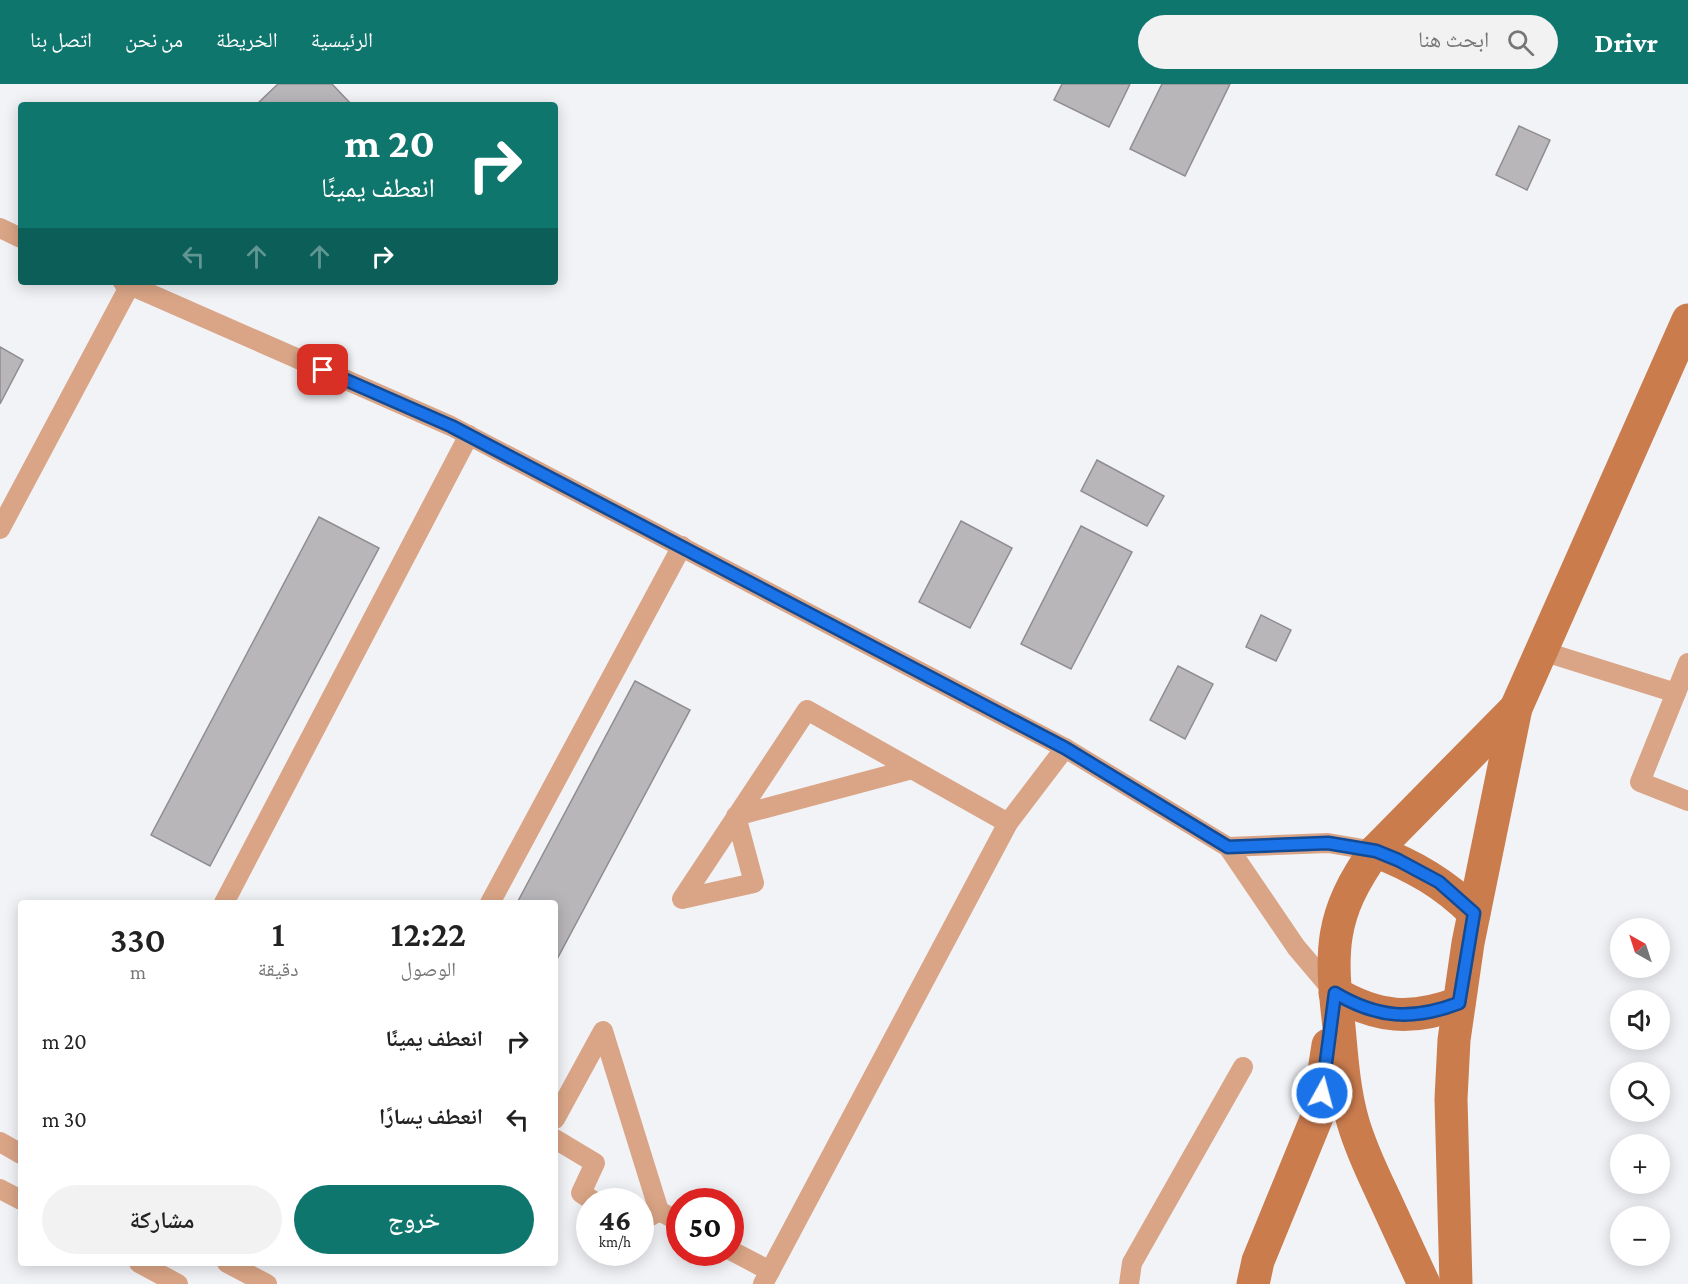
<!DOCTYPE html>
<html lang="ar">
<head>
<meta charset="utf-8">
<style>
	:root { --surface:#fff; --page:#f2f2f2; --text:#222; --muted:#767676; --accent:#0f766e }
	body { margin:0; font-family:"Crimson Pro","Noto Naskh Arabic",serif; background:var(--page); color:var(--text); direction:rtl; height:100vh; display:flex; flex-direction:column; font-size:22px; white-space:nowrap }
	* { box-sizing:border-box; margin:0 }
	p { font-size:20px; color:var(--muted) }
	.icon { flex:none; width:33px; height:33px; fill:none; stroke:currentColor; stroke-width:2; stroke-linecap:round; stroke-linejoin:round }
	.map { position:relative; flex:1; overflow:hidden; direction:ltr }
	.side { position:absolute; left:18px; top:816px; width:540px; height:366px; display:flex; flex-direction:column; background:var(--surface); border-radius:6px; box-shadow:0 3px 15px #0003; direction:rtl }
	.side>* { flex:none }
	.hud { position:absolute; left:18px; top:18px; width:540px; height:183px; border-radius:6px; box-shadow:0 3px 15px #0003; direction:rtl; background:#0f766e; color:#fff; overflow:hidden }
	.needle { width:39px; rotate:321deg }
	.tools { position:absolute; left:1610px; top:834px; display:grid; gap:12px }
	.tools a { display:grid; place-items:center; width:60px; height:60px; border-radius:50%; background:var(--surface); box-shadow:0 3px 15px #0003; font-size:30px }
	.speed { position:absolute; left:576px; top:1104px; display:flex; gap:12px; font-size:30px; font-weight:700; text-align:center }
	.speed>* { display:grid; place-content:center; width:78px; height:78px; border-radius:50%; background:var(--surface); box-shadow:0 3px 15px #0003; line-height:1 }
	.speed small { font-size:15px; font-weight:400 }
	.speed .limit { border:9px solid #d22; background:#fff; color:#111 }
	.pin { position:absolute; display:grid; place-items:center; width:51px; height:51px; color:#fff; margin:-26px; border-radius:12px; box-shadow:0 3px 9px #0006 }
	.me { position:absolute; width:66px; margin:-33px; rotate:7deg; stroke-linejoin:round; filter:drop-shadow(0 0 4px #0008) }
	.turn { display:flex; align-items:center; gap:21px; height:126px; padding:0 24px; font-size:27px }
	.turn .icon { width:78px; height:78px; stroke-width:2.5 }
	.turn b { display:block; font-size:42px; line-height:51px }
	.lanes { display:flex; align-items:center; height:57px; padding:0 24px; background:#0003; justify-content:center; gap:30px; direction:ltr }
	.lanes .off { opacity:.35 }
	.eta { display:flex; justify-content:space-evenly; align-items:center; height:102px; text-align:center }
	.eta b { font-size:36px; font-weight:600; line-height:42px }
	.primary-button { display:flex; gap:12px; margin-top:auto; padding:12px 24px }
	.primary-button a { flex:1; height:69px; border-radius:36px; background:var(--accent); color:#fff; font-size:24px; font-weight:600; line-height:69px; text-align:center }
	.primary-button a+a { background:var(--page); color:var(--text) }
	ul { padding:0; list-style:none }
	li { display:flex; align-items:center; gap:18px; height:78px; padding:0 24px }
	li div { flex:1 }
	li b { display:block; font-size:22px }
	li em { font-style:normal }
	header { display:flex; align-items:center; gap:36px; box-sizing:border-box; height:84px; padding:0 30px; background:var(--accent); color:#fff }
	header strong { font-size:28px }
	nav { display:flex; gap:33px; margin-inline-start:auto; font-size:21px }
	.search { width:420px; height:54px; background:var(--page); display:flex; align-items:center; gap:15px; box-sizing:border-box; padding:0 21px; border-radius:33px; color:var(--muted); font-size:22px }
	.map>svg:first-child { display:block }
	.building { fill:#b8b6b9; stroke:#8f8d90; stroke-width:1.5 }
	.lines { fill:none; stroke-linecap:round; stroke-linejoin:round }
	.lane { stroke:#daa586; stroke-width:20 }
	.secondary { stroke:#ca7c4d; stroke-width:33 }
	.route-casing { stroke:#114b97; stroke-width:15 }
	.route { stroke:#1a73e8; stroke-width:10 }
</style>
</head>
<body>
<header>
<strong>Drivr</strong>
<div class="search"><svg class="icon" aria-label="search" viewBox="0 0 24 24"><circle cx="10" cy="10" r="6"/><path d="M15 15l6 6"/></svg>ابحث هنا</div>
<nav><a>الرئيسية</a><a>الخريطة</a><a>من نحن</a><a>اتصل بنا</a></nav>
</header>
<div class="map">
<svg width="1688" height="1200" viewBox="0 0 1688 1200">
	<rect width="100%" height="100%" fill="#f2f3f7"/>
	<!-- building -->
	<g class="building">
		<polygon points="278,0 332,0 352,21 256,21"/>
		<polygon points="1062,0 1130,0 1109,43 1054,16"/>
		<polygon points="1162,0 1230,0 1185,92 1130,65"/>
		<polygon points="1519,42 1550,56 1527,106 1496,91"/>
		<polygon points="0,263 23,276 0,320"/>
		<polygon points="1097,376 1164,412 1147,442 1081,407"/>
		<polygon points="319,433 379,464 210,782 151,751"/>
		<polygon points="961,437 1012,464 970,544 919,518"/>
		<polygon points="1081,442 1132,468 1071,585 1021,560"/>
		<polygon points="1261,531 1291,546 1276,577 1246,563"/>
		<polygon points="1178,582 1213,600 1185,655 1150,636"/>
		<polygon points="635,597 690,626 555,879 555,819 517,819"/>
	</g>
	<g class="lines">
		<!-- lane -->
		<g class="lane">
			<polyline points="0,144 21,154"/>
			<polyline points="123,198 451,342 1065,664 1228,763 1296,863 1334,908"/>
			<polyline points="0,445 130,201"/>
			<polyline points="1542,567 1676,609"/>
			<polyline points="1688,579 1640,698 1688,717"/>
			<polyline points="1008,739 1065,664"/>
			<polyline points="1228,763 1328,759 1375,767"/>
			<polyline points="224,819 469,351"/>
			<polyline points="490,819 682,462"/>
			<polyline points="555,1035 603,947 659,1127 680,1138"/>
			<polyline points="555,1055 595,1079 581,1109 595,1118"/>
			<polyline points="0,1058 21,1070"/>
			<polyline points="0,1105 21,1116"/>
			<polyline points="640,1138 659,1127"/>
			<polyline points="730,1166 770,1187 763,1200"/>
			<polyline points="139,1179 178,1200"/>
			<polyline points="227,1179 267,1200"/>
			<polyline points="770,1187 1008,739 807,626 682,815 754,799 736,732 912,685"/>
			<polyline points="1129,1200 1132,1179 1243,983"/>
		</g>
		<!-- secondary -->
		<g class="secondary">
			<path d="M 1375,767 C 1414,782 1445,800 1474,829"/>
			<path d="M 1335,909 C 1377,934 1412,937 1459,919"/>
			<polyline points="1253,1200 1258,1177 1317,1033 1328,961"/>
			<path d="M 1424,1200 C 1410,1170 1396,1139 1382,1109 C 1371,1086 1360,1062 1353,1038 C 1344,1007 1342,975 1339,943 C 1330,867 1329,831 1375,767 L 1516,624"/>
			<polyline points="1456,1200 1451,1015 1454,956 1468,859 1516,624 1688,236"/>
		</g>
	</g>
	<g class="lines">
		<!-- route casing -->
		<g class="route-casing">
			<path id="route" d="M 323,286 L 451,342 L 1065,664 L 1228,763 L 1328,759 L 1376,767 L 1398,776 L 1439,798 L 1474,829 L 1459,919 C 1412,937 1377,934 1335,909 L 1322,1009"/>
		</g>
		<!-- route -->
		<use href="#route" class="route"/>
	</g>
</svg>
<div class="tools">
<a><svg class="needle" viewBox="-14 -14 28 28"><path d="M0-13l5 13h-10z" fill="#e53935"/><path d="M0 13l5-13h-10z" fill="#767676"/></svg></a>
<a><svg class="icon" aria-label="sound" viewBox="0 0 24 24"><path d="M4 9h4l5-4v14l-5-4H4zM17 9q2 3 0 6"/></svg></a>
<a><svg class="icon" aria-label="search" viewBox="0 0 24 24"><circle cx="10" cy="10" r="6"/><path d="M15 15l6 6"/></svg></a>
<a>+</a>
<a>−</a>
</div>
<div class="speed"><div>46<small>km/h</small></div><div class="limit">50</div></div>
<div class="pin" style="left:323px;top:286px;background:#d93025"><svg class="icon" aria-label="arrive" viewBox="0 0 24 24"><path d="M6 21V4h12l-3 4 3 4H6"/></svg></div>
<svg class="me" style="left:1322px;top:1009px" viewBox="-20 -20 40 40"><circle r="17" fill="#1a73e8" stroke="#fff" stroke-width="3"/><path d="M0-11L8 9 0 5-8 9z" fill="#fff"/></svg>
<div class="hud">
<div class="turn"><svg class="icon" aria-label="right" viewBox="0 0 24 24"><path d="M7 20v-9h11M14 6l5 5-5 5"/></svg><div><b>20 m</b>انعطف يمينًا</div></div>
<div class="lanes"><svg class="icon off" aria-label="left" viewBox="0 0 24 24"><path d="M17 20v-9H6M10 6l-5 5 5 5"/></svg><svg class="icon off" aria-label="ahead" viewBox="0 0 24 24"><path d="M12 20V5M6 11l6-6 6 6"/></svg><svg class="icon off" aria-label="ahead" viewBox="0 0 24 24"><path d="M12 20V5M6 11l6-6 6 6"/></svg><svg class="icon" aria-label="right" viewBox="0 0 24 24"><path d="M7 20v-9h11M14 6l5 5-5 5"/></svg></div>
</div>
<section class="side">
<div class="eta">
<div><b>12:22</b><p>الوصول</p></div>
<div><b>1</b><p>دقيقة</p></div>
<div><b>330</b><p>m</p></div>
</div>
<ul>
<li><svg class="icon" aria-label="right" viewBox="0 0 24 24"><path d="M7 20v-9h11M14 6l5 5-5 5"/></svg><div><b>انعطف يمينًا</b></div><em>20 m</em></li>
<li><svg class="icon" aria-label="left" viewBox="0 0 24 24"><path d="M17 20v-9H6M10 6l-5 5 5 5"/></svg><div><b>انعطف يسارًا</b></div><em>30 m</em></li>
</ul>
<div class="primary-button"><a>خروج</a><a>مشاركة</a></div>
</section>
</div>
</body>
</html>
